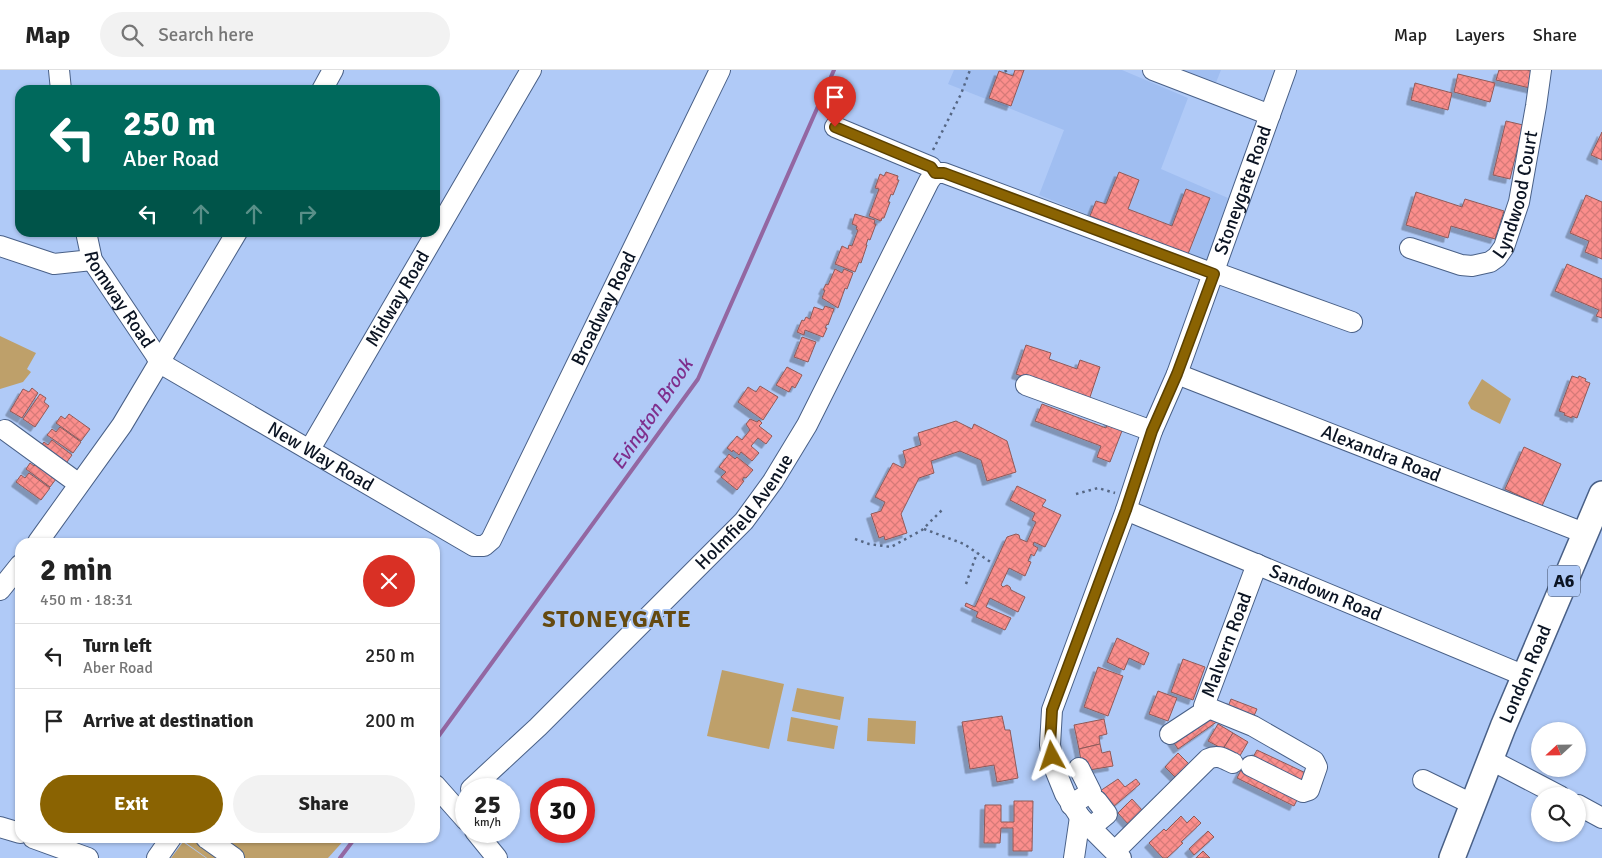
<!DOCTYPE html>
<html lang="en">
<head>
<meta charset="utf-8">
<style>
	:root { --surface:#fff; --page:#f2f2f2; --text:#222; --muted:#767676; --line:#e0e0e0; --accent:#8a6302 }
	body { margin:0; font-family:Signika,sans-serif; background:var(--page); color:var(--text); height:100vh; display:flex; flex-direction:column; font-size:19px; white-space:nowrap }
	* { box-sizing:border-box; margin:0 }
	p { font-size:16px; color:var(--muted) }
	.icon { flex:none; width:28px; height:28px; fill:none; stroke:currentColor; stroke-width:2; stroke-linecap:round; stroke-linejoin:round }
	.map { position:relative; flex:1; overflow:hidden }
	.panel { position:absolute; left:15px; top:468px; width:425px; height:305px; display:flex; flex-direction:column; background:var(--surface); border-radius:15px; box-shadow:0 1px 4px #0004 }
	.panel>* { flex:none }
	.top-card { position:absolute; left:15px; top:15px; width:425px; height:152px; border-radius:15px; box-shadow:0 1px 4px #0004; background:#00695c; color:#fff; overflow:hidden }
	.needle { width:32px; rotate:248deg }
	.controls { position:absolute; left:1531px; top:652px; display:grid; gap:10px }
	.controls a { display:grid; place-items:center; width:55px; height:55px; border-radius:50%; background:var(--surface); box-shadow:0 1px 4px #0004; font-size:25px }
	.speed { position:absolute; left:455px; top:708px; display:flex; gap:10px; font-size:25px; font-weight:700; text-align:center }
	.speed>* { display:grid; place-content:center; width:65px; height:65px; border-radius:50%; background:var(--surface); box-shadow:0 1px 4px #0004; line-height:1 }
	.speed small { font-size:12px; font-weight:400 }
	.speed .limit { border:8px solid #d22; background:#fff; color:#111 }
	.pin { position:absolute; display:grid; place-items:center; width:42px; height:42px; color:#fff; margin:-51px -21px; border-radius:50% 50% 50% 0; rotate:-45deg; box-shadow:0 0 5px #0007 }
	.pin .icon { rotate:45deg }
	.me { position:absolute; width:55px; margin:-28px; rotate:355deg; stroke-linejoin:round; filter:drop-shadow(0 0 4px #0008) }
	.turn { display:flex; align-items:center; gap:18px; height:105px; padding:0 25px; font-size:22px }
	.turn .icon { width:65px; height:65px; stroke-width:2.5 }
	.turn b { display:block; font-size:35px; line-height:42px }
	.lanes { display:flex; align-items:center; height:48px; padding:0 25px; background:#0003; justify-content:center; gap:25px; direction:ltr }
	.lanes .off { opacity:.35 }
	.round { display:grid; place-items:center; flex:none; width:52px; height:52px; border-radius:26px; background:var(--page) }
	.headline { display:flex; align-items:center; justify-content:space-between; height:85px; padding:0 25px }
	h1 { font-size:30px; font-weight:800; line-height:38px }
	.cta { display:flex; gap:10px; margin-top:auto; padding:10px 25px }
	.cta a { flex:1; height:58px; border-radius:30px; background:var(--accent); color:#fff; font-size:20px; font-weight:800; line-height:58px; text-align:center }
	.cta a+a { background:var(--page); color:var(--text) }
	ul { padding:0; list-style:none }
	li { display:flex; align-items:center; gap:15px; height:65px; padding:0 25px; border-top:1px solid var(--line) }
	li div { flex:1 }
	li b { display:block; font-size:19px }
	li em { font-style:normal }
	header { display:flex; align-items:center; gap:30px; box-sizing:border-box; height:70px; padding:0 25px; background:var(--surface); border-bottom:1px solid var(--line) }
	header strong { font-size:24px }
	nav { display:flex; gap:28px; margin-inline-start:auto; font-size:18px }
	.search { width:350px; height:45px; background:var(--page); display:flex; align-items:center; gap:12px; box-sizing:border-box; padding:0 18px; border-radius:28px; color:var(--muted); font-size:19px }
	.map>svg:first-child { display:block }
	.built { fill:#a0bef1 }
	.grass { fill:#bea06a }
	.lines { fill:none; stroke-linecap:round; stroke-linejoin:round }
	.stream { stroke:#9367a2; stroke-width:4 }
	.building { fill:url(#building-cross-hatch); stroke:#8f5a59; filter:url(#shadow) }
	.minor-casing { stroke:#496087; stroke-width:22 }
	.major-casing { stroke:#496087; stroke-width:28 }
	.path { stroke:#566784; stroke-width:2.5; stroke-dasharray:2.5 4; stroke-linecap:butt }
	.minor { stroke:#fff; stroke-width:20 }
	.major { stroke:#fff; stroke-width:25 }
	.route-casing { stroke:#5a4001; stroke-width:12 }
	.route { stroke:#8a6302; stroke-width:9 }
	.labels { text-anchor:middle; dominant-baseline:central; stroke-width:4; stroke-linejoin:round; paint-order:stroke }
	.shield { fill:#b0caf7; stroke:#3c4b63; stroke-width:1 }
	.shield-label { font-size:18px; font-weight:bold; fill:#0b1423 }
	.street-label { font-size:19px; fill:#0b1423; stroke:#b0caf7 }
	.water-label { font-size:20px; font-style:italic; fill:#7f2f8d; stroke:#b0caf7 }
	.district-label { font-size:24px; font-weight:bold; letter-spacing:1px; fill:#654a10; stroke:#b0caf7 }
</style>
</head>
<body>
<header>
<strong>Map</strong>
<div class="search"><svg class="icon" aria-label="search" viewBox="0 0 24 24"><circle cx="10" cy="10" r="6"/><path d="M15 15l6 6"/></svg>Search here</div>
<nav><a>Map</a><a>Layers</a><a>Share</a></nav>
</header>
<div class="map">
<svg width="1602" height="788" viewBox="0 0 1602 788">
	<defs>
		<pattern id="building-cross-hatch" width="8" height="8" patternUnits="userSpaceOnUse" patternTransform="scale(1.25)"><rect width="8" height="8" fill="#fb8e8c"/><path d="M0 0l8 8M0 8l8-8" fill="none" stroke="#d67a78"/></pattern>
		<filter id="shadow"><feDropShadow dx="-4.5" dy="4.5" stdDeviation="0" flood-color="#0004"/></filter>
	</defs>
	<rect width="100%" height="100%" fill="#b0caf7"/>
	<!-- built -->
	<g class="built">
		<polygon points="954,0 1122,0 1188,28 1161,99 1228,128 1207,193 1039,125 1064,60 948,14"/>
		<polygon points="1180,0 1221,0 1215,15"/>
	</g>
	<!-- grass -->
	<g class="grass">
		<polygon points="0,266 36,283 27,299 31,302 23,312 0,319"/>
		<polygon points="1482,309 1511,329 1500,354 1471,339 1468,333"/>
		<polygon points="722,600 784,614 769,679 707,666"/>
		<polygon points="797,618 844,627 840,650 792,641"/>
		<polygon points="791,647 838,656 834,679 787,671"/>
		<polygon points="868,648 916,651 915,674 867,671"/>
		<polygon points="184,768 346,768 328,788 207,788 182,770"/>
		<polygon points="183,772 206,788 171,788"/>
	</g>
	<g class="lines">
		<!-- stream -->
		<g class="stream">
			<polyline points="435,671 698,309 834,0"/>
			<polyline points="340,788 355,768"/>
		</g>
	</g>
	<!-- building -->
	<g class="building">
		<polygon points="1015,0 1024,0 1011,36 989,28 999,1 1013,6"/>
		<polygon points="1499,0 1527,0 1538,3 1534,19 1496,10"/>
		<polygon points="1458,4 1495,13 1490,32 1454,22"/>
		<polygon points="1415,13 1452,23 1448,40 1411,30"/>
		<polygon points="1506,51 1523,55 1510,109 1493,105"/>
		<polygon points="1602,62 1602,90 1591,85"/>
		<polygon points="886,102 898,106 897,110 899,110 893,125 891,124 888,132 890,132 884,148 882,148 881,151 869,146 879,119 875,118 880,104 884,106"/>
		<polygon points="1119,102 1139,110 1128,139 1172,156 1186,119 1210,128 1188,184 1090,146 1096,131 1106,134"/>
		<polygon points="1416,122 1462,137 1465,129 1504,141 1495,169 1451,156 1448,168 1406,155"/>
		<polygon points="1586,125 1602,132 1602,189 1585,182 1589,171 1570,163"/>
		<polygon points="855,144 875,150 874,154 876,154 870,170 868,169 866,175 867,175 861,193 859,192 855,202 835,194 842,176 848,179 849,175 852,176 858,160 856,159 857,156 852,154"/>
		<polygon points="1567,194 1602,209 1602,248 1596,246 1599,240 1555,221"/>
		<polygon points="835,199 842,203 844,199 853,203 847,219 845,218 838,238 822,228 825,220 823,220 826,214 828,215"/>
		<polygon points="825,236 834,239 828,255 827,254 825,258 827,258 823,267 805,260 804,265 797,262 802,250 804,251 806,247 810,249 814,237 823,240"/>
		<polygon points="802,267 816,272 808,292 794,287"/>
		<polygon points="1026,275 1051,283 1049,289 1077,299 1080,290 1100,297 1089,330 1016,304"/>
		<polygon points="787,297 802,305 795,318 792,316 789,322 776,315"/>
		<polygon points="1572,306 1578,308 1579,306 1586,309 1585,311 1590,313 1577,348 1572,346 1572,348 1564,345 1565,343 1559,341"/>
		<polygon points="760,316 778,327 763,350 738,332 748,317 756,322"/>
		<polygon points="32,318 38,323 22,348 10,341 23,319 29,322"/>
		<polygon points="40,324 46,328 44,332 49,336 35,357 23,349"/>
		<polygon points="1042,334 1106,358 1110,348 1125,353 1110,392 1097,387 1101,376 1035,351"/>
		<polygon points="69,344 90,359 81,371 56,353 61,346 65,349"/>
		<polygon points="750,349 757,352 759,350 762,353 759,356 772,366 766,374 758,368 751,376 759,383 752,391 741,382 739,385 733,380 732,382 727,378 737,366 742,370 750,360 746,354"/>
		<polygon points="956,351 972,359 974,354 1007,371 1016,402 987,411 981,390 960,381 931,391 934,403 919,408 901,444 907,463 885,470 884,466 879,468 871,444 881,441 885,432 875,427 893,393 903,398 906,392 903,381 921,375 918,363"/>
		<polygon points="60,357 81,372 73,383 47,365 52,359 56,362"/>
		<polygon points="52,370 72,385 64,396 39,378 44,372 48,375"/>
		<polygon points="1524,377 1561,394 1542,436 1505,419"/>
		<polygon points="729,384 735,389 737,387 753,400 746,408 744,407 742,410 744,411 737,420 721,407 726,402 719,397"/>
		<polygon points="38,391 59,405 50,417 26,399 30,393 34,396"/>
		<polygon points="29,403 50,418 41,430 16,412 21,405 25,408"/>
		<polygon points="1017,416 1046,430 1042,436 1061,445 1045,477 1034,472 1033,475 1038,478 1034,486 1031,484 1028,491 1031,492 1025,506 1009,498 1001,515 1003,517 1007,515 1010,517 1011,520 1025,527 1018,542 990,528 986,537 1011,548 1005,560 976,547 978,542 965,536 966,533 975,537 1007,467 1016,464 1019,465 1020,469 1027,472 1036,452 1032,450 1035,443 1010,430"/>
		<polygon points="1117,568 1149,583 1144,595 1129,588 1124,600 1107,592"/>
		<polygon points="1183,589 1205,597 1193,630 1171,622"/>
		<polygon points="1098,597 1123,606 1108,646 1084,637"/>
		<polygon points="1158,621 1177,628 1168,651 1149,644"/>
		<polygon points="1231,629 1257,639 1253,648 1228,637"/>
		<polygon points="1212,643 1218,651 1178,679 1172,670"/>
		<polygon points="1002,646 1005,660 1010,660 1018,708 997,712 994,695 970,699 962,652"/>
		<polygon points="1104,649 1107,664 1099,666 1100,674 1079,679 1074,655"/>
		<polygon points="1218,654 1233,663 1223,679 1208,671"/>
		<polygon points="1233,663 1248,672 1238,689 1223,679"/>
		<polygon points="1100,674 1102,683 1110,681 1113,696 1083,701 1079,679"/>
		<polygon points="1257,680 1310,705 1305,715 1252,689"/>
		<polygon points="1178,683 1190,695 1177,709 1165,697"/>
		<polygon points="1242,698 1299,726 1294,736 1237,708"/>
		<polygon points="1118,709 1125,717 1136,709 1140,714 1113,737 1100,721"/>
		<polygon points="1132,729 1143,741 1129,755 1118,743"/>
		<polygon points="1014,731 1033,731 1032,781 1013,781 1013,758 1001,758 1000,773 984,773 985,735 1001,735 1001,752 1014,752"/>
		<polygon points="1181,746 1187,753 1194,746 1201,753 1181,772 1183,773 1167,788 1163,788 1149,773 1164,759 1166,761"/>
		<polygon points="1208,761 1214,767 1194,785 1189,779"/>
		<polygon points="1203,781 1210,788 1196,788"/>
	</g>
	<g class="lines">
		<!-- minor casing -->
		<g class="minor-casing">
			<g id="minor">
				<polyline points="59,0 61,20"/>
				<polyline points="1153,0 1270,45"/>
				<polyline points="322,20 333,0"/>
				<polyline points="835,57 931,97 935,103 944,103 1214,204"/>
				<path id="s1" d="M 86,162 L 92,190 L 155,284 L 160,293"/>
				<polyline points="0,176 54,194 92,190"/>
				<path id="s2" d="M 1410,178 L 1461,195 L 1472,196 L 1490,192 L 1497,187 L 1504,177 L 1519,132 L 1536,36 L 1541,0"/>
				<polyline points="1214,202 1352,252"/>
				<path id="s3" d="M 160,293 L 474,476 L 484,476 L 491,470 L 720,0"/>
				<path id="s4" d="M 1177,304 L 1584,463"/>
				<polyline points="1026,315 1152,361"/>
				<polyline points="5,360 79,414"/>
				<path id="s5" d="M 310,379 L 531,0"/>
				<path id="s6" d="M 1126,440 L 1525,606"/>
				<polyline points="38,472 122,355 237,162"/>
				<polyline points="0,520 20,495"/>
				<polyline points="1170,664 1205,641 1207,637"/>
				<polyline points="1491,690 1560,726"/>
				<path id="s7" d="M 1251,696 L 1303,722 L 1309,720 L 1317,697 L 1314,691 L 1253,656 L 1204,636 L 1257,494"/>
				<polyline points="1423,710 1474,735"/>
				<polyline points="435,715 466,750"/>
				<path id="s8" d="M 471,719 L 538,657 L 744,451 L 773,411 L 807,355 L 929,111 L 935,103"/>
				<polyline points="1071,735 1091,722 1079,698"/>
				<polyline points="1578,735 1602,748"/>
				<polyline points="0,757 20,763"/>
				<polyline points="1090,758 1107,744 1097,731"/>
				<polyline points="475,761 497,788"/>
				<polyline points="33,768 88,788"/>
				<polyline points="206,768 234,788"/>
				<path d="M 1115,781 L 1208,689 C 1218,684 1224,689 1233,693"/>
				<polyline points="157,788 171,768"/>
				<polyline points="1074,788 1080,747"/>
				<path id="s9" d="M 1121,788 L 1080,747 L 1065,724 L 1054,697 L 1050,675 L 1052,640 L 1126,440 L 1152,361 L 1177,304 L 1286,0"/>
			</g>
		</g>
		<!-- major casing -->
		<g class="major-casing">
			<g id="major">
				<path id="s10" d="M 1452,788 L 1503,657 L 1602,424"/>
			</g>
		</g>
		<!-- path -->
		<g class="path">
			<polyline points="1005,0 1007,3"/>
			<polyline points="933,80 961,24 970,0"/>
			<polyline points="1076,424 1098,418 1115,423"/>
			<polyline points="924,459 964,474 992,493"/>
			<polyline points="855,469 869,474 891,477 922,460 943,439"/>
			<polyline points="966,514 977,483"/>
		</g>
		<!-- minor -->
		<use href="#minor" class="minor"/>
		<!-- major -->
		<use href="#major" class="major"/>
	</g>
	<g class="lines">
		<!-- route casing -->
		<g class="route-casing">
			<polyline id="route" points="835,57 926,95 931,97 935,103 944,103 1214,204 1177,304 1152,361 1126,440 1052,640 1050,675 1052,686"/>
		</g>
		<!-- route -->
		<use href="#route" class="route"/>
	</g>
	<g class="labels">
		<!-- shield labels -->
		<rect class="shield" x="1548" y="495.5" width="32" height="31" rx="4"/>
		<g class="shield-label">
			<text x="1564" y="511">A6</text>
		</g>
		<!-- street labels -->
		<g class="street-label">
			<text stroke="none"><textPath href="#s9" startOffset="726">Stoneygate Road</textPath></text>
			<text stroke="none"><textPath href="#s2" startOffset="158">Lyndwood Court</textPath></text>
			<text stroke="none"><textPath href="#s1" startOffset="76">Romway Road</textPath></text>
			<text stroke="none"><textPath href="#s5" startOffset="174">Midway Road</textPath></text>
			<text stroke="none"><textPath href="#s3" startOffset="640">Broadway Road</textPath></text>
			<text stroke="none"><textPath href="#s4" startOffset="219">Alexandra Road</textPath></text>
			<text stroke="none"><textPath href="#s3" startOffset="186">New Way Road</textPath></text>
			<text stroke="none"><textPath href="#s8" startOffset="390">Holmfield Avenue</textPath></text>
			<text stroke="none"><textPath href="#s6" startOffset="216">Sandown Road</textPath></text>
			<text stroke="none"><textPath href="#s7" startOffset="284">Malvern Road</textPath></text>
			<text stroke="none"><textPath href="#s10" startOffset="198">London Road</textPath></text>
		</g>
		<!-- water labels -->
		<g class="water-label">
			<text transform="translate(652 344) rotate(-56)">Evington Brook</text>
		</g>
		<!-- district labels -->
		<g class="district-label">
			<text x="617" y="549">STONEYGATE</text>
		</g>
	</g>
</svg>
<div class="controls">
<a><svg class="needle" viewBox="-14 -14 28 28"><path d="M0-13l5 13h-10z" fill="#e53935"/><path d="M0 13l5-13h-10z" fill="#767676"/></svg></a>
<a><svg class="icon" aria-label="search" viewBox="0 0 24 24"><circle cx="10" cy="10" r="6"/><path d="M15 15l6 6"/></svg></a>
</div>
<div class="speed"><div>25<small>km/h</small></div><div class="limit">30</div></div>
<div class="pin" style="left:835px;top:57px;background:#d93025"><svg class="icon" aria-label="arrive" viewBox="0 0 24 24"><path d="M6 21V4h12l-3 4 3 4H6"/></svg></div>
<svg class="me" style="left:1052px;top:686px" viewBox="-20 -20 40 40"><path d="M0-17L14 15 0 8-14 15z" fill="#8a6302" stroke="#fff" stroke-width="4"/></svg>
<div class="top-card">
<div class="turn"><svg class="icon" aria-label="left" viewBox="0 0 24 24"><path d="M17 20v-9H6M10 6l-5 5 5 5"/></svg><div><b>250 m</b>Aber Road</div></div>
<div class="lanes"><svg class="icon" aria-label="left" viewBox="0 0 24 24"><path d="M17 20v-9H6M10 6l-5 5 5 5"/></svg><svg class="icon off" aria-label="ahead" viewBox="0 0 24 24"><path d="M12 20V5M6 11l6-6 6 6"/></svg><svg class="icon off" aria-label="ahead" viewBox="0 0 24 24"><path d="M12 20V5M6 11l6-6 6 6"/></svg><svg class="icon off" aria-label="right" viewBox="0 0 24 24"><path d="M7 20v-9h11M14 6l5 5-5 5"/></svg></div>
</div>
<section class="panel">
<div class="headline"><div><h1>2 min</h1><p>450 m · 18:31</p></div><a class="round" style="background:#d93025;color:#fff"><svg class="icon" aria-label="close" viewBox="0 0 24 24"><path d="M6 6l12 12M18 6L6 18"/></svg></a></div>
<ul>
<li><svg class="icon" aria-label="left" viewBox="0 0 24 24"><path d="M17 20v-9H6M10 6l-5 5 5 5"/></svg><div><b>Turn left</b><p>Aber Road</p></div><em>250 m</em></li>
<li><svg class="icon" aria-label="arrive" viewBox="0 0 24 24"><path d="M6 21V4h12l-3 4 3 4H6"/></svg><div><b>Arrive at destination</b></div><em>200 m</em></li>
</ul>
<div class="cta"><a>Exit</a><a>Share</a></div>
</section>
</div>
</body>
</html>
